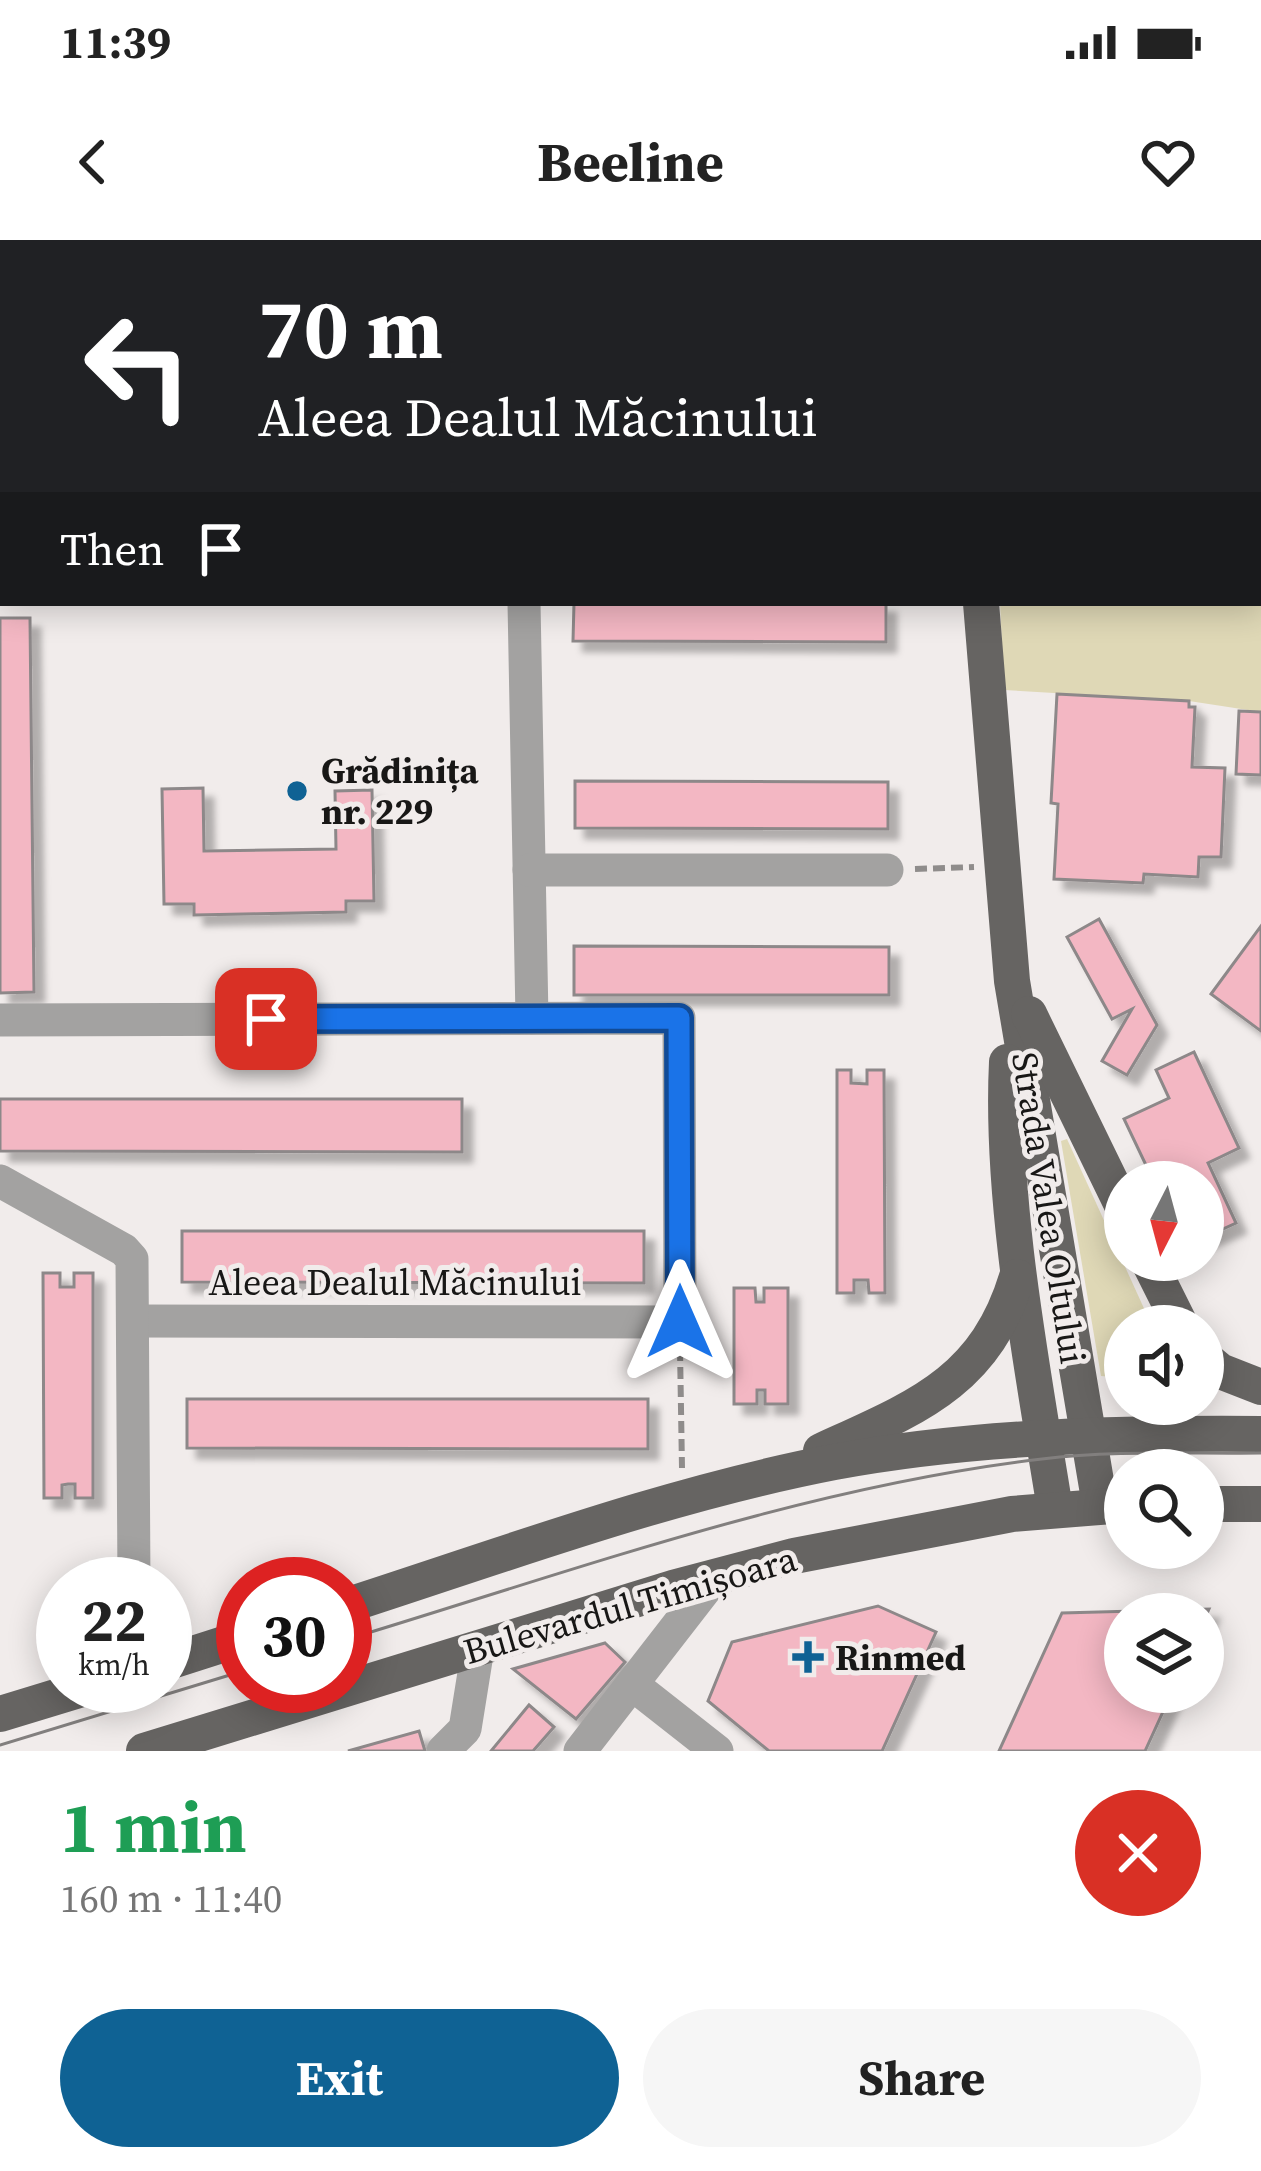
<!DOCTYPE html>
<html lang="en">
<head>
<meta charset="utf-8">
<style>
	:root { --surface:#fff; --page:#f6f6f6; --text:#222; --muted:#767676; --accent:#0f6294 }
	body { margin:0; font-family:"Source Serif 4",serif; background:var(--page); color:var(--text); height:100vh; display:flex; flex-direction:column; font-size:45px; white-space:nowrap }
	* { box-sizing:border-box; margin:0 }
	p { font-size:39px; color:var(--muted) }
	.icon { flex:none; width:66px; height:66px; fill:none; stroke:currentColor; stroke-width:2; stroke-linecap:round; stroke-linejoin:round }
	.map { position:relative; height:1511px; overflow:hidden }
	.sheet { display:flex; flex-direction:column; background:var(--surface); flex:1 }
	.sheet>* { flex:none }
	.top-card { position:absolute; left:0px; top:0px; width:1263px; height:366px; box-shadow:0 6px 30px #0003; background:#202124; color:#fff; overflow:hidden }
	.needle { width:78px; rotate:186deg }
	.buttons { position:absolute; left:1104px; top:921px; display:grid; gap:24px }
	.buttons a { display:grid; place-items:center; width:120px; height:120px; border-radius:50%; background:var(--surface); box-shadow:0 6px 30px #0003; font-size:60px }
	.speed { position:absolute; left:36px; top:1317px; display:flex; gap:24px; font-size:60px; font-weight:700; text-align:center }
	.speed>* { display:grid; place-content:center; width:156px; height:156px; border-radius:50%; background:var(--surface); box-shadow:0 6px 30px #0003; line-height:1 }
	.speed small { font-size:30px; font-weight:400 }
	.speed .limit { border:18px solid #d22; background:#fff; color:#111 }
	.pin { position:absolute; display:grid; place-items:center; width:102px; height:102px; color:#fff; margin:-51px; border-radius:24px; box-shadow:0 6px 18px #0006 }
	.me { position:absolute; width:132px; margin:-66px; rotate:0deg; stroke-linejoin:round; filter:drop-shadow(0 0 9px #0008) }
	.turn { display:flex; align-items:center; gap:42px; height:252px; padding:0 60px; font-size:54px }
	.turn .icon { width:156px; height:156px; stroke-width:2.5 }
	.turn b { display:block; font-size:84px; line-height:102px }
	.then { display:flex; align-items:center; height:114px; padding:0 60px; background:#0003; gap:24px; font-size:45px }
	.round { display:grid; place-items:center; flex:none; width:126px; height:126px; border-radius:63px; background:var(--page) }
	.overview { display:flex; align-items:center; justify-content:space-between; height:204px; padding:0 60px }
	h1 { font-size:72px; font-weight:700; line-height:90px; color:#1e9e55 }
	.cta { display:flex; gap:24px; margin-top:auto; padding:24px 60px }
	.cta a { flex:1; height:138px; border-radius:72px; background:var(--accent); color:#fff; font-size:48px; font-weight:700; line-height:138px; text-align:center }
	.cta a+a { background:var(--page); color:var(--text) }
	.status { display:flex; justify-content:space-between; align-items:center; height:84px; padding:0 60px; background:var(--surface); direction:ltr }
	.status svg { height:33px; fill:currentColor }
	header { display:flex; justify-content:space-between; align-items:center; height:156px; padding:0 60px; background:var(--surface); font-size:54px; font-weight:700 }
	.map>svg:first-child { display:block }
	.green { fill:#dfd8b6 }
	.building { fill:#f3b7c3; stroke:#8d8889; stroke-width:3; filter:url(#shadow) }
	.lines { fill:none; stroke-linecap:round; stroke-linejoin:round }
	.path { stroke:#8f8c8b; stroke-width:6; stroke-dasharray:12 6; stroke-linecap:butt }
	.minor { stroke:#a3a2a1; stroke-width:33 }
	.major { stroke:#666462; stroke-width:36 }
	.tram { stroke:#827f7e; stroke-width:3 }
	.route-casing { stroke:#114b97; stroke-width:30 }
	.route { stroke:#1a73e8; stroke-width:21 }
	.poi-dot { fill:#0f6294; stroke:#f1eceb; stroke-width:4.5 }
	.labels { text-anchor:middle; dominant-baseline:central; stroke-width:10; stroke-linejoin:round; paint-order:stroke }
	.poi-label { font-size:36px; font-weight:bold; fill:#181716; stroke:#f1eceb; text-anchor:start }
	.street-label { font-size:36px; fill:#181716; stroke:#f1eceb }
</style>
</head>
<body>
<div class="status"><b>11:39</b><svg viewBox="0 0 49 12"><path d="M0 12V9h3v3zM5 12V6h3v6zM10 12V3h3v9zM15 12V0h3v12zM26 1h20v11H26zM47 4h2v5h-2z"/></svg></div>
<header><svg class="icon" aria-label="back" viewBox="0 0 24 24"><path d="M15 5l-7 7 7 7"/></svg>Beeline<svg class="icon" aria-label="heart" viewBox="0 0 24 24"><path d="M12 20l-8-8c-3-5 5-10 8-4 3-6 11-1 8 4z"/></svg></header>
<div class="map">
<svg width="1261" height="1511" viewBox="0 0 1261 1511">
	<defs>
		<filter id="shadow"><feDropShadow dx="10" dy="10" stdDeviation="3" flood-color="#0004"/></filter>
	</defs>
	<rect width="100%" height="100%" fill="#f1eceb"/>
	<!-- green -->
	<g class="green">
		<polygon points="1261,237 1261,472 1189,461 1004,450 1000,363 1260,363"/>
		<polygon points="1067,899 1152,1086 1125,1086 1125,1138 1101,1136 1061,901"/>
	</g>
	<!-- building -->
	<g class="building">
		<polygon points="0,0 12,3 3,3 0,267"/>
		<polygon points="1073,0 1261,0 1261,156 1260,3 1073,3"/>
		<polygon points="574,363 886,363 886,402 573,401"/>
		<polygon points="0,378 30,378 34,752 0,753"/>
		<polygon points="1057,454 1189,461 1189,467 1195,467 1192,527 1225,528 1221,617 1199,617 1198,637 1144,634 1143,643 1054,639 1058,564 1051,563"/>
		<polygon points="1239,471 1261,472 1261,535 1236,534"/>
		<polygon points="575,541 888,542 888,589 575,588"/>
		<polygon points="203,548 204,611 336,609 335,551 372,550 374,661 346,661 346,672 194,675 194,664 164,664 162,549"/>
		<polygon points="1099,679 1157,785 1127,835 1102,821 1132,769 1112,779 1067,697"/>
		<polygon points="1261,686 1261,791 1211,754"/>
		<polygon points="574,706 889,707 889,755 574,755"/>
		<polygon points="1194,812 1239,908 1208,923 1236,983 1203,998 1203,942 1154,942 1124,879 1169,858 1156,830"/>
		<polygon points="837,830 851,830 851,843 867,844 867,830 884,830 885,1053 869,1053 868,1040 854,1040 854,1053 837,1053"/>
		<polygon points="0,859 462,859 462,912 0,911"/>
		<polygon points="182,991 644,991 644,1043 182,1042"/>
		<polygon points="43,1033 60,1033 60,1047 74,1047 74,1033 93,1033 93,1258 75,1258 75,1244 68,1244 62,1245 62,1258 44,1258"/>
		<polygon points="734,1048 755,1048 756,1062 764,1062 764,1048 788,1048 788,1164 765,1164 765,1150 757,1150 757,1164 734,1164"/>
		<polygon points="187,1159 648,1159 648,1209 187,1208"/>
		<polygon points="878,1366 936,1392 882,1511 769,1511 708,1461 732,1402"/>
		<polygon points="1209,1369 1203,1383 1203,1374 1125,1374 1125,1452 1172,1452 1145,1511 999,1511 1062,1373"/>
		<polygon points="605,1403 625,1422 576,1479 513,1429"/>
		<polygon points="529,1465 554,1487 533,1511 491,1511"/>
		<polygon points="419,1491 425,1511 348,1511"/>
	</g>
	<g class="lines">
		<!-- path -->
		<g class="path">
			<polyline points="611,0 611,3"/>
			<polyline points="915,629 974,627"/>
			<polyline points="680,1109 682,1228"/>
		</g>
		<!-- minor -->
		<g class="minor">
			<polyline points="410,0 411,3"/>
			<polyline points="766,0 766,3"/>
			<polyline points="1260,209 1261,209"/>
			<polyline points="0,298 3,298"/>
			<polyline points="524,363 532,778"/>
			<polyline points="529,630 887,630"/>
			<polyline points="0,780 679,778 680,1082 135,1081"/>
			<polyline points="0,941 124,1010 132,1019 134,1344"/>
			<polyline points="633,1445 717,1511"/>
			<polyline points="443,1511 465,1489 478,1408"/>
			<polyline points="580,1511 715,1337"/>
		</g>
		<!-- major -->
		<g class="major">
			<polyline points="990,0 990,3"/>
			<polyline points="981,363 1012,741 1100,1265"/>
			<polyline points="1029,774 1125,971"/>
			<path d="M 1007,822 C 1000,962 1033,1131 1055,1269"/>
			<polyline points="1148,1020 1181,1086"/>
			<polyline points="1203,1117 1220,1131 1261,1147"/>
			<path d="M 821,1211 C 915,1168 985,1143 1017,1037"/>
			<polyline points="1203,1264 1261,1264"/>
			<path d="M 345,1366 C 506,1314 668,1254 834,1222 C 975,1196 1118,1193 1261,1194"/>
			<polyline points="165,1423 243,1398"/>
			<polyline points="0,1474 92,1446"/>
			<polyline points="144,1511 673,1348 794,1316 1012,1274 1125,1265"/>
		</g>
		<!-- tram -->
		<g class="tram">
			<path d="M 345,1400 C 573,1331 804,1247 1042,1219 C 1113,1210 1189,1214 1261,1213"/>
			<polyline points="0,1505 243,1431"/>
		</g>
	</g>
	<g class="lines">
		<!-- route casing -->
		<g class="route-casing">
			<polyline id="route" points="266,779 679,778 680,1082"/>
		</g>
		<!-- route -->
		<use href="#route" class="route"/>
	</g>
	<!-- markers -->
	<g class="poi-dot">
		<circle cx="297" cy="551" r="12"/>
		<path d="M802 1399h12v12h12v12h-12v12h-12v-12h-12v-12h12z"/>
	</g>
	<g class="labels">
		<!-- poi labels -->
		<g class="poi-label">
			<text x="321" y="530">Grădinița<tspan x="321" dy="41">nr. 229</tspan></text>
			<text x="835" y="1417">Rinmed</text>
		</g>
		<!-- street labels -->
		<g class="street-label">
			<text transform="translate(1049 968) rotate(81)">Strada Valea Oltului</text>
			<text x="395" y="1042">Aleea Dealul Măcinului</text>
			<text transform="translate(630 1365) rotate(-16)">Bulevardul Timișoara</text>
		</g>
	</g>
</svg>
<div class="buttons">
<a><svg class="needle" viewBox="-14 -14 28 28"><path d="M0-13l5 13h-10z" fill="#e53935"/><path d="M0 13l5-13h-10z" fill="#767676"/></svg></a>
<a><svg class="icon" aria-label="sound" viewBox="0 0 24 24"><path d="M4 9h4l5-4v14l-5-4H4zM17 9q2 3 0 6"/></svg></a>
<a><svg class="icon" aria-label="search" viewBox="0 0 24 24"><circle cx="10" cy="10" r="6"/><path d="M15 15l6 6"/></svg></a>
<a><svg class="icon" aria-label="layers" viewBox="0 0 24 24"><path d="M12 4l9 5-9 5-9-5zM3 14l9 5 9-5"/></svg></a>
</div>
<div class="speed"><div>22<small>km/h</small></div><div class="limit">30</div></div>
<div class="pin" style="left:266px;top:779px;background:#d93025"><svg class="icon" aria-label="arrive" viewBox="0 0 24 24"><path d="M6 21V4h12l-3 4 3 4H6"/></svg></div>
<svg class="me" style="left:680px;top:1082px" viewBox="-20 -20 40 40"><path d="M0-17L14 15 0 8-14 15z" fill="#1a73e8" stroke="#fff" stroke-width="4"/></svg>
<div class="top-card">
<div class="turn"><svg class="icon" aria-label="left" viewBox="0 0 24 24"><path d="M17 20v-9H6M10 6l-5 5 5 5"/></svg><div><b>70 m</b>Aleea Dealul Măcinului</div></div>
<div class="then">Then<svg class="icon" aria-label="arrive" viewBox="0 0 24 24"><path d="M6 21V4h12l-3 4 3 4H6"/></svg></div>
</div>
</div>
<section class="sheet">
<div class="overview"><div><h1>1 min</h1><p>160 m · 11:40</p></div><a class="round" style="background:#d93025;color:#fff"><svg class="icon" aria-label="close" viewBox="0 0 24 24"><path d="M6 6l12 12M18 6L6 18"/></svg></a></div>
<div class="cta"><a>Exit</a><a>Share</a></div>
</section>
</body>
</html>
